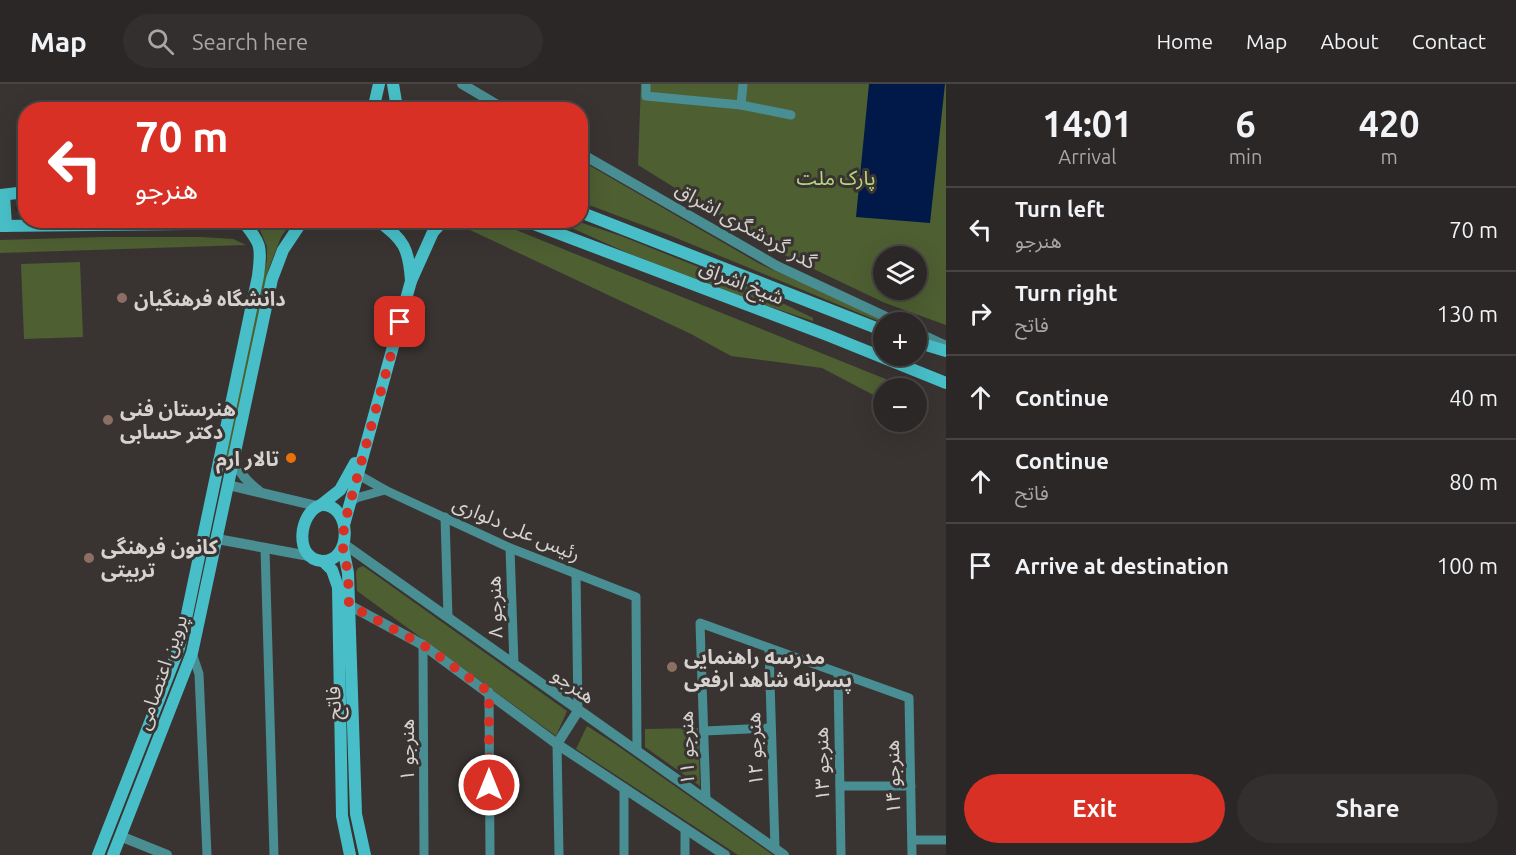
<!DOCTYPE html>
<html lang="en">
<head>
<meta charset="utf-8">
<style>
	:root { --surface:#2b2726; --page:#332f2e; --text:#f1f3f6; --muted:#a6a5a7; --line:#474443; --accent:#d93025 }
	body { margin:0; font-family:Ubuntu,"Noto Sans Arabic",sans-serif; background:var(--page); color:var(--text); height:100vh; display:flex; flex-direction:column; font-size:22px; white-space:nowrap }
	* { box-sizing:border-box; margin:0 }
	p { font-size:20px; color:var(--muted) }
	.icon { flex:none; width:33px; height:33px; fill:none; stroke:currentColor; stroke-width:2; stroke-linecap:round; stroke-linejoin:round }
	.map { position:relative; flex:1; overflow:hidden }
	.panel { display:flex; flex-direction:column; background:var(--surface); width:570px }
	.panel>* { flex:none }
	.guide { position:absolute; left:18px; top:18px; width:570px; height:126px; border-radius:24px; box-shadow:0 6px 24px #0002,0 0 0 2px var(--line); background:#d93025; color:#fff; overflow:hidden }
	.fabs { position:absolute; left:873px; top:162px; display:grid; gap:12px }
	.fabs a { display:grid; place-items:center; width:54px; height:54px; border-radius:50%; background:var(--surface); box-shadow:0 6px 24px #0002,0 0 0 2px var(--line); font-size:30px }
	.pin { position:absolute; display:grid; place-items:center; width:51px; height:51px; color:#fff; margin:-26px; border-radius:12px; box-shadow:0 3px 9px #0006 }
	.me { position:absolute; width:66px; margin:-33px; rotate:0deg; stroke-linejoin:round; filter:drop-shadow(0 0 4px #0008) }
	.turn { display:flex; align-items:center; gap:21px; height:126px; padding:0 18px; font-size:27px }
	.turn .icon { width:78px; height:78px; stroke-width:2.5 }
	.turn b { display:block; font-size:42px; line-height:51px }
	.eta { display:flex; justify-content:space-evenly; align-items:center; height:102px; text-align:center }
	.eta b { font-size:36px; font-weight:700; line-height:42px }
	.primary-button { display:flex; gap:12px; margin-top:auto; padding:12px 18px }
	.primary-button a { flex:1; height:69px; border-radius:36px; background:var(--accent); color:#fff; font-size:24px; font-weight:700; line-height:69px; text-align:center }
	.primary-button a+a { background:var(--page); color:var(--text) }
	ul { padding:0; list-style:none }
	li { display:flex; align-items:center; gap:18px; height:84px; padding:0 18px; border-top:2px solid var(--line) }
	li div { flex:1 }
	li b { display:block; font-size:22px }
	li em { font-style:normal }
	header { display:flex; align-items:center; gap:36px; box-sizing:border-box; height:84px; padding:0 30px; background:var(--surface); border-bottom:2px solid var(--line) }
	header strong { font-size:28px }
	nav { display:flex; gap:33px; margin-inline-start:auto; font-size:21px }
	.search { width:420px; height:54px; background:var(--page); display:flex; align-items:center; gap:15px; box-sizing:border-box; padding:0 21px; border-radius:33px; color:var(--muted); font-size:22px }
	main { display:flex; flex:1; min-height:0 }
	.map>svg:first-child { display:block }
	.green { fill:#4e5f32; fill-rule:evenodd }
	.water { fill:#001948 }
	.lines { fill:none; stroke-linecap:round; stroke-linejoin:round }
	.canal { stroke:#001948; stroke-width:9 }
	.minor { stroke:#498e93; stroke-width:9 }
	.tertiary { stroke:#498e93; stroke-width:10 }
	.secondary { stroke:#48bfc8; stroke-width:12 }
	.route { stroke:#d93025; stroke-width:10; stroke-dasharray:0 18 }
	.education-dot { fill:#8d6e63; stroke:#393432; stroke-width:2 }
	.food-dot { fill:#e8710a; stroke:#393432; stroke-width:2 }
	.labels { text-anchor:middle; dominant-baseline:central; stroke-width:6; stroke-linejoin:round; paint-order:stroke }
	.park-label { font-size:20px; fill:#b5d77c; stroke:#393432 }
	.street-label { font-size:20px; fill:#d5d2d0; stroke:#393432 }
	.poi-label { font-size:20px; font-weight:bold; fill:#d5d2d0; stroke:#393432; text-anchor:start }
</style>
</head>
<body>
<header>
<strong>Map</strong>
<div class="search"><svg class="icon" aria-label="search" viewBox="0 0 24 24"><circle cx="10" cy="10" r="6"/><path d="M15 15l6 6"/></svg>Search here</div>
<nav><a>Home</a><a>Map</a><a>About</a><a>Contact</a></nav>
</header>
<main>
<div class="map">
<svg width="946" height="771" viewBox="0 0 946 771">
	<rect width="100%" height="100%" fill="#393432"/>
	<!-- green -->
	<g class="green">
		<path d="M 641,0 L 946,0 L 946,241 L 885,219 L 780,169 L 638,81 ZM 884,172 L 916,172 L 916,206 L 884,206 Z"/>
		<polygon points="580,76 760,180 888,238 883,239 669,151 581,118"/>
		<polygon points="556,137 576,137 621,152 751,204 813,234 813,237 726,208 630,170"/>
		<polygon points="496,140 506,142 893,298 892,304 884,304 883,316 822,284 731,272 691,250 470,146 474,142"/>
		<polygon points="288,143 281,153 269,184 227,380 222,378 267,176 267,163 260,146"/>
		<polygon points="104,153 201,153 233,155 246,161 0,169 0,156"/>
		<polygon points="80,178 83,253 24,255 21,180"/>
		<polygon points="363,482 567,627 556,652 357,507 356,488 358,484"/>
		<polygon points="587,642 615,660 773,771 738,771 576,665"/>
		<polygon points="698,644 700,702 645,663 645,645"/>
	</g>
	<!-- water -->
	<polygon class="water" points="869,0 945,0 930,139 856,133"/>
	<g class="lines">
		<!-- canal -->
		<polyline class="canal" points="20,124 26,124"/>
		<!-- minor -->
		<g class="minor">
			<polyline points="646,0 646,12 741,21 743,0"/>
			<polyline points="741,21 791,31"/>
			<polyline points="357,390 385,406 510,464 636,513 637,666"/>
			<polyline points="349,420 356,414 385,406"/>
			<polyline points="445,433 448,533"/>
			<polyline points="510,464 514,581"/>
			<polyline points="265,465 274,771"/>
			<polyline points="576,490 578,627"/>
			<polyline points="423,561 424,771"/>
			<polyline points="769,564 775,764"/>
			<polyline points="192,569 199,590 207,771"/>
			<polyline points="838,589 841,771"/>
			<polyline points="489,608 490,771"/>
			<polyline points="705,647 771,644"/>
			<polyline points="557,660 559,771"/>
			<polyline points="840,702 911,702"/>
			<polyline points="624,704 624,771"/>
			<polyline points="706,716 700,539 909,614 912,771"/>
			<polyline points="685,744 685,771"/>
			<polyline points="912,756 946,756"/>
		</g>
		<!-- tertiary -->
		<g class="tertiary">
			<polyline points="462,0 506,26"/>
			<polyline points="580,69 777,182 897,238"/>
			<polyline points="916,248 946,262"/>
			<path d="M 234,377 C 240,390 247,398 259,407"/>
			<polyline points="228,401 317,422"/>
			<polyline points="217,455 309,472"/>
			<polyline points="344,460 784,771"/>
			<polyline points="349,521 423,561 557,660 725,771"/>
			<polyline points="557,660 578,627"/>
			<polyline points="120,752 167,771"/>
		</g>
		<!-- secondary -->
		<g class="secondary">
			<polyline points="393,0 396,18 401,26"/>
			<polyline points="373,26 379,0"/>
			<polyline points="0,111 26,108"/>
			<polyline points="4,111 6,142"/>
			<polyline points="580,128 884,247"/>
			<path d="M 377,136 C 404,155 409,165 411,197 L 433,148 L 444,136"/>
			<polyline points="523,136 827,251 946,299"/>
			<polyline points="0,142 185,140 236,136"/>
			<polyline points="916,258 946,267"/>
			<path d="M 321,421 C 352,419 353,478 322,477 C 293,475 299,428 321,421 Z"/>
			<polyline points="321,421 340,406 355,379"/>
			<polyline points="344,441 411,197"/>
			<polyline points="343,464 348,489 356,730 365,771"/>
			<polyline points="323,477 332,486 338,503 342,732 350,771"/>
			<path d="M 98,771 L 179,564 L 187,530 L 258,192 C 262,161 261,160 242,136"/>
			<polyline points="113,771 192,569 272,195 283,166 303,136"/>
		</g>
	</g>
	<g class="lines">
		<!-- route -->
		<polyline class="route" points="400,238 344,441 343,464 348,489 349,521 423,561 489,608 489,701"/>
	</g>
	<!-- markers -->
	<g class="education-dot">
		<circle cx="122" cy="214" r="6"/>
		<circle cx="108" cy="336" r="6"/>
		<circle cx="89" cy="474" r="6"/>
		<circle cx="672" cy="583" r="6"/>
	</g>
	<circle class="food-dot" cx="291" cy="374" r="6"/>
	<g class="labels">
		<!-- park labels -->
		<g class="park-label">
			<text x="836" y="93">پارک ملت</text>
		</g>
		<!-- street labels -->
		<g class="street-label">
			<text transform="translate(746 141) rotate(29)">گدر گردشگری اشراق</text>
			<text transform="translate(742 198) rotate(21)">شیخ اشراق</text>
			<text transform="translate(517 444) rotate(23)">رئیس علی دلواری</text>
			<text transform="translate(494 523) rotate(-92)">هنرجو ۸</text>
			<text transform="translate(161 588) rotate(-71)">پروین اعتصامی</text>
			<text transform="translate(574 601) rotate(35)">هنرجو</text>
			<text transform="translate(333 619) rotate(-92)">فاتح</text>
			<text transform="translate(686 664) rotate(-91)">هنرجو ۱۱</text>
			<text transform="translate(754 665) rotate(-92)">هنرجو ۱۲</text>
			<text transform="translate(406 666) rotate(-90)">هنرجو ۱</text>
			<text transform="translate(821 680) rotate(-91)">هنرجو ۱۳</text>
			<text transform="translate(892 693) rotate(-91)">هنرجو ۱۴</text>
		</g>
		<!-- poi labels -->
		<g class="poi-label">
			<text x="134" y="214">دانشگاه فرهنگیان</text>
			<text x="120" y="324">هنرستان فنی<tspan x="120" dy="23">دکتر حسابی</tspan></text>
			<text x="279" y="374" text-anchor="end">تالار ارم</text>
			<text x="101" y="462">کانون فرهنگی<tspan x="101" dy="23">تربیتی</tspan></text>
			<text x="684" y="572">مدرسه راهنمایی<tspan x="684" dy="23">پسرانه شاهد ارفعی</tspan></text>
		</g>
	</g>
</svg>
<div class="fabs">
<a><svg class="icon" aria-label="layers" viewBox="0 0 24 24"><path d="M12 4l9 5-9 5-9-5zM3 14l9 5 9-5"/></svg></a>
<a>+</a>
<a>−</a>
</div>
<div class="pin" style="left:400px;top:238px;background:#d93025"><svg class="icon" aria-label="arrive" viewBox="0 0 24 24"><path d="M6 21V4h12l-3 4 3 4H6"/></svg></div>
<svg class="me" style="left:489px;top:701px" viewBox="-20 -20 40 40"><circle r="17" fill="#d93025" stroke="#fff" stroke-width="3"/><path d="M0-11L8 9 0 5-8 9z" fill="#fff"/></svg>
<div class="guide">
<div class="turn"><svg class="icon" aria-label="left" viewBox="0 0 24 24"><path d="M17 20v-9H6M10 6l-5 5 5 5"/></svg><div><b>70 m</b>هنرجو</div></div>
</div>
</div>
<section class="panel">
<div class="eta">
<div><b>14:01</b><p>Arrival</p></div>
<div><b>6</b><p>min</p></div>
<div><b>420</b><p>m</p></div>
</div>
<ul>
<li><svg class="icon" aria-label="left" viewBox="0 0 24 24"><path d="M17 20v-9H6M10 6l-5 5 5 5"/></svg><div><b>Turn left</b><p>هنرجو</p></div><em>70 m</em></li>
<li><svg class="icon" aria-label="right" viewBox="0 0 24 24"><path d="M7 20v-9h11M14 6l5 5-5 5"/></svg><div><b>Turn right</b><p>فاتح</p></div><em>130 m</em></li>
<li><svg class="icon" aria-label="ahead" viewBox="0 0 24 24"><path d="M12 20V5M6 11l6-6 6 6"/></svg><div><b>Continue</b></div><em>40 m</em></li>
<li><svg class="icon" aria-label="ahead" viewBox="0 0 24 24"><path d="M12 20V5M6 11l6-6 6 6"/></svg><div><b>Continue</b><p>فاتح</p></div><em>80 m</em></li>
<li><svg class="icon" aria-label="arrive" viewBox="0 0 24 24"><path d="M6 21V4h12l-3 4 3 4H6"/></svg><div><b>Arrive at destination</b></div><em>100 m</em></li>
</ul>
<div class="primary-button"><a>Exit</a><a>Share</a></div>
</section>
</main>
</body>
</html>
